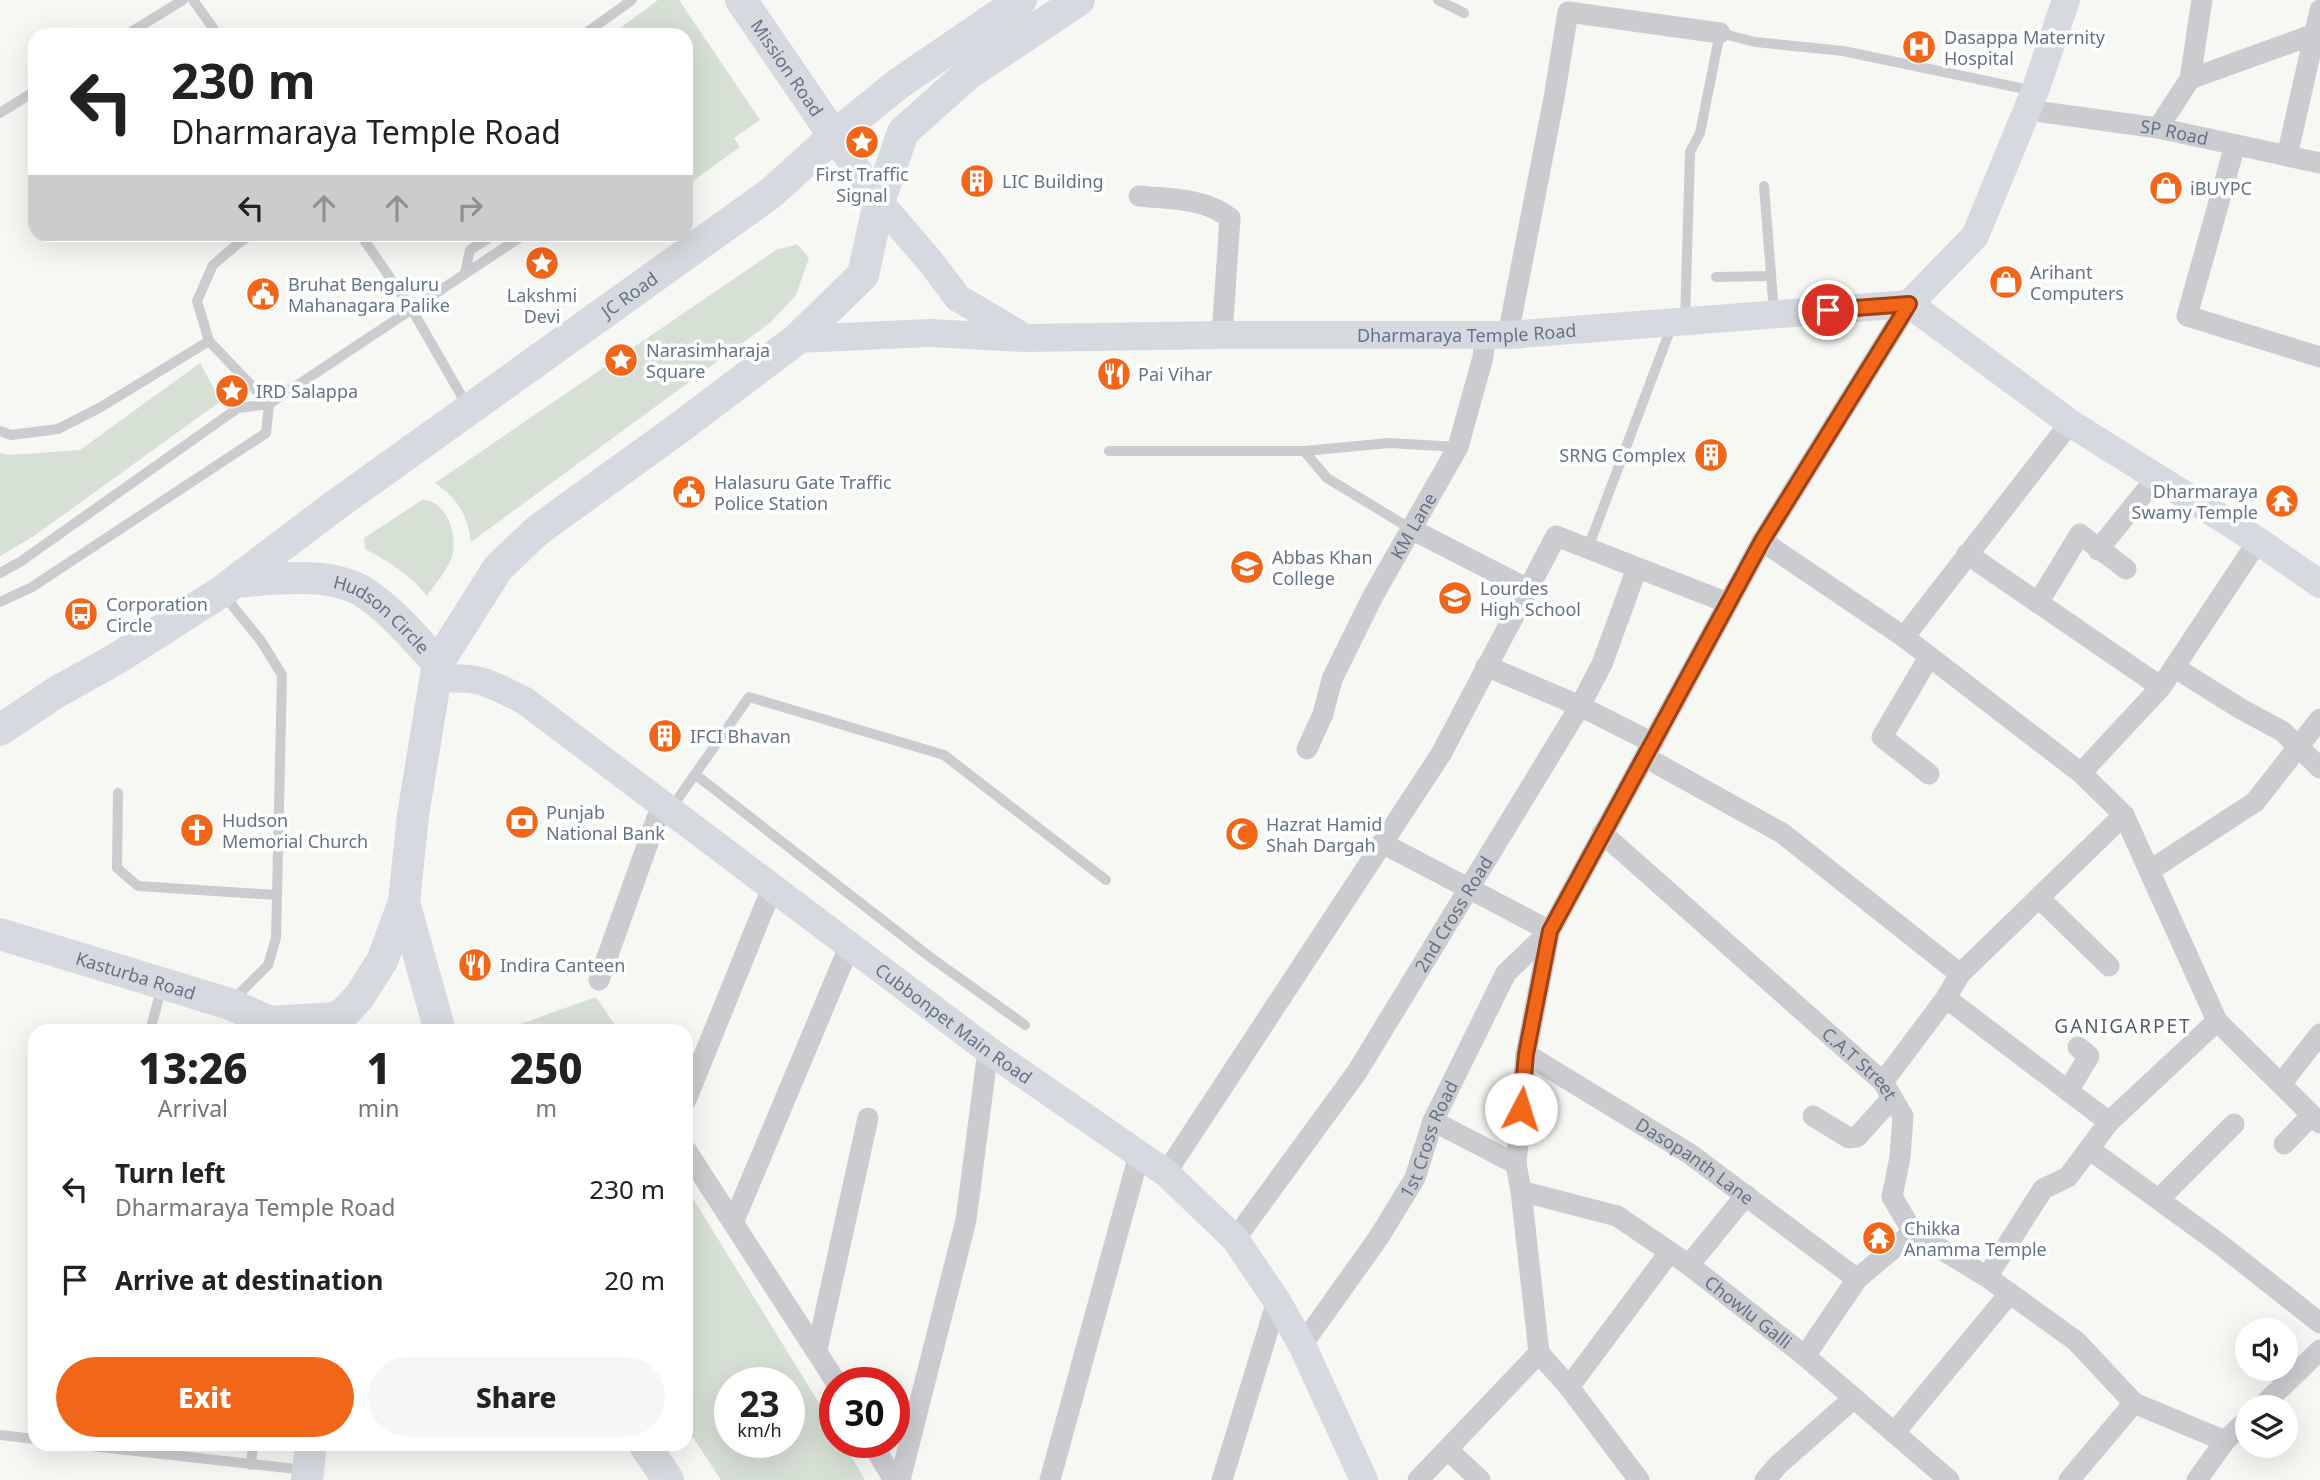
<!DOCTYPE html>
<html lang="en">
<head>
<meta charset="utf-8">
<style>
	:root { --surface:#fff; --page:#f6f6f6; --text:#222; --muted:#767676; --accent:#f2661a }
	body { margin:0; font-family:"Noto Sans",sans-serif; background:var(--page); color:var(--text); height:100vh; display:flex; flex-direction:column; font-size:26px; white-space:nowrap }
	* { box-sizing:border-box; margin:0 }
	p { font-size:23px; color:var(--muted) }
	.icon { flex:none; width:38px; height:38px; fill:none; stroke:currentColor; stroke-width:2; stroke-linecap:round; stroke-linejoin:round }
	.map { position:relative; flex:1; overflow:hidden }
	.drawer { position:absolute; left:28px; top:1024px; width:665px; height:427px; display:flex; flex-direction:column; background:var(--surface); border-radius:21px; box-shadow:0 7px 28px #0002 }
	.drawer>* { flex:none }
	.top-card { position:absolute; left:28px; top:28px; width:665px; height:214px; border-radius:21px; box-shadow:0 7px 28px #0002; background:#fff; color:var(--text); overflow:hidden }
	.tools { position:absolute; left:2235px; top:1318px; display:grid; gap:14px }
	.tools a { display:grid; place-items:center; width:63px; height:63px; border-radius:50%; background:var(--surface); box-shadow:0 7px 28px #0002; font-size:35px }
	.speed { position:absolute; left:714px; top:1367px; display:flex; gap:14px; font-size:35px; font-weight:700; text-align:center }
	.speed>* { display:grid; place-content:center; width:91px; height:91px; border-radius:50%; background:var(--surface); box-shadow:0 7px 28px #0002; line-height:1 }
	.speed small { font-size:18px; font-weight:400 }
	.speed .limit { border:10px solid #d22; background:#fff; color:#111 }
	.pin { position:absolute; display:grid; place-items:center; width:60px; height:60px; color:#fff; margin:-30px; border:4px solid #fff; border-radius:50%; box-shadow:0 2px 7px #0007 }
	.me { position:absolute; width:77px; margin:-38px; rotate:5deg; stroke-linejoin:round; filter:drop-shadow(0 0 5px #0008) }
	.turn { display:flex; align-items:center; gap:24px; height:147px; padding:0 28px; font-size:32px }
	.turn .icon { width:91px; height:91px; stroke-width:2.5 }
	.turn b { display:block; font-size:49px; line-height:60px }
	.lanes { display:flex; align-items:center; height:66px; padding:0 28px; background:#0003; justify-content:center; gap:35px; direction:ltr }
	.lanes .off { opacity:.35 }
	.eta { display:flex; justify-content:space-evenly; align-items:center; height:119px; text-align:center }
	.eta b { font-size:42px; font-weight:800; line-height:49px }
	.cta { display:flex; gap:14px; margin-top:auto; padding:14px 28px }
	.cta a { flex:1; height:80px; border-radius:42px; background:var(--accent); color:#fff; font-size:28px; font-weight:800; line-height:80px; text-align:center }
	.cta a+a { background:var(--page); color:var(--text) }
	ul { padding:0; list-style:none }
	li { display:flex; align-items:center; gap:21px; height:91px; padding:0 28px }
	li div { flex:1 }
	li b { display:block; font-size:26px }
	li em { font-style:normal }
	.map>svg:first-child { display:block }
	.green { fill:#d7e0d5; fill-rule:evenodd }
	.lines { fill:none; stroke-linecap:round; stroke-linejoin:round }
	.lane { stroke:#caccd0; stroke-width:10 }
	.street { stroke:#caccd0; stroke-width:21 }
	.secondary { stroke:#d6dae0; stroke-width:28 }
	.primary { stroke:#d6dae0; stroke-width:32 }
	.route-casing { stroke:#9d4211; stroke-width:18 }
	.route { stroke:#f2661a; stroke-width:12 }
	.labels { text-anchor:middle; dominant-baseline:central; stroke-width:7; stroke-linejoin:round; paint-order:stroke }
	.poi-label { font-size:18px; fill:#647388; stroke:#fff; text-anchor:start }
	.street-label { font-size:18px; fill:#647388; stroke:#fff }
	.neighbourhood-label { font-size:19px; letter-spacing:2px; fill:#525e6c; stroke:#fff }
</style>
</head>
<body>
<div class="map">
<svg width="2320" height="1480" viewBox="0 0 2320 1480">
	<rect width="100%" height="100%" fill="#f7f8f4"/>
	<!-- green -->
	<g class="green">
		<polygon points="658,0 679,0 760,120 734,138 740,147 686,186 686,35 611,35"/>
		<path d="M 797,244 L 809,258 L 796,295 L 771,322 L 471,542 C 467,514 458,499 435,483 L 776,250 Z"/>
		<polygon points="200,363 221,401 34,536 0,556 0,453 10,455 80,450"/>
		<path d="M 422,500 C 447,499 460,539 451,559 C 446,572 435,584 427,596 C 410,574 389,562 365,549 L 364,538 Z"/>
		<polygon points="596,997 619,1031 501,1031"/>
		<path d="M 686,1187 L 835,1429 L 835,1442 L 843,1442 L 865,1480 L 721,1480 L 686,1427 ZM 730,1382 L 789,1382 L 789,1442 L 730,1442 Z"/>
	</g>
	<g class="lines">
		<!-- lane -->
		<g class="lane">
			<polyline points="193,0 218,35"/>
			<polyline points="1438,0 1464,13"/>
			<polyline points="126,35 183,0"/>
			<polyline points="583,35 632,0"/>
			<polyline points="0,113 35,91"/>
			<polyline points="1764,186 1774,312"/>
			<polyline points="360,234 411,308 468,407"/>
			<polyline points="240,242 253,234"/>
			<polyline points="465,273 470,250 495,234"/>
			<polyline points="1716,277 1771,276"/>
			<polyline points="1685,321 1690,152 1700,133 1720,33 1755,42 1843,51 2035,91"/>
			<polyline points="0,431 11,435 58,429 101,407 209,341"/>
			<polyline points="1109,451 1304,451 1389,443 1458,447"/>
			<polyline points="1304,451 1327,478 1411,529"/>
			<polyline points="1588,548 1672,325"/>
			<polyline points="0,573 20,562 238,408 269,404 525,234"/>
			<polyline points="223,594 261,641 282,675 276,938 268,965 232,1001"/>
			<polyline points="0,602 32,587 266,433 269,404 209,341 197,301 213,265 240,242 235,234"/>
			<polyline points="696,775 930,957 1025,1025"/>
			<polyline points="118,793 117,868 138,886 277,895"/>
			<polyline points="670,810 749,697 944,755 1106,880"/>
			<polyline points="150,1031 162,986"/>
			<polyline points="0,1435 35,1439"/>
			<polyline points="73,1444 305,1470"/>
			<polyline points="251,1465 253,1444"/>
		</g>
		<!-- street -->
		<g class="street">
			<polyline points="2190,79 2320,32"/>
			<path id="s1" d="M 2027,110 L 2158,128 L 2320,163"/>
			<polyline points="2158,128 2190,79 2202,0"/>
			<polyline points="2235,145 2187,316 2320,357"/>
			<polyline points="2287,156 2320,10"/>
			<path d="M 1139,196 C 1170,199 1204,198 1230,218 L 1222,335"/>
			<polyline points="1508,335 1554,98 1568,12 1720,33"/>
			<polyline points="1411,529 1528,589"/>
			<polyline points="1762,541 1904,637 2081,773 2124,815 2217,1021 2320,1123"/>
			<polyline points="2098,550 2157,477"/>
			<polyline points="1967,554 2161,687"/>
			<polyline points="2038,603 2080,534 2126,569"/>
			<polyline points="1904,637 2070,423"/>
			<polyline points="1486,666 1580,706 1653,743"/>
			<polyline points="2174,667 2241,709 2282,731 2320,768"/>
			<path id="s2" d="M 1307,749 L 1323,714 L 1332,679 L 1373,596 L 1458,447 L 1483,357 L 1485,335"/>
			<polyline points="1645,757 1782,833 1960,974"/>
			<polyline points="2081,773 2161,687 2258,541"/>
			<polyline points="1929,774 1882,737 1929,657"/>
			<path id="s3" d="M 1602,833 L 1883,1082 L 1903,1116 L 1900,1157 L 1892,1197 L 1913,1232 L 1987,1277 L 2076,1341 L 2134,1403"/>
			<polyline points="2149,871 2255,802 2320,719"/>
			<polyline points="2039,898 2109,966"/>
			<polyline points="599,980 662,804"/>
			<polyline points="1946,998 2109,1122"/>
			<path id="s4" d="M 1526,1054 L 1690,1154 L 1857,1279"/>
			<polyline points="1883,1082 1946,998 1960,974 2124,815"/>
			<polyline points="2281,1084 2320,1034"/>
			<polyline points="2068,1091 2089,1056 2078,1047"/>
			<polyline points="686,1100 772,888"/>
			<polyline points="1813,1116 1849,1138 1857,1137 1892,1098"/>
			<polyline points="1433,1121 1516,1164"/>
			<polyline points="2284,1144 2312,1115"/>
			<polyline points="2089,1149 2221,1245 2320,1323"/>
			<polyline points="686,1150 836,1382"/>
			<polyline points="1166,1173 1441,754 1556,536 1728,603"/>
			<path id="s5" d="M 1521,1191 L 1617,1216 L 1689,1265 L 1805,1356 L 1949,1480"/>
			<polyline points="2159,1199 2234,1124"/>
			<polyline points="733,1223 849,947"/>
			<path id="s6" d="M 1235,1239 L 1357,1072 L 1580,706 L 1602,664 L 1637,568"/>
			<polyline points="1689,1265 1746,1195"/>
			<polyline points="1987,1277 2043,1189 2068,1177 2109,1122 2217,1021"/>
			<path id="s7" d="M 1302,1345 L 1379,1237 L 1415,1178 L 1433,1121 L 1506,973 L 1550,931 L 1382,843"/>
			<polyline points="817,1350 868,1118"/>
			<polyline points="1539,1353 1569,1387 1639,1480"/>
			<polyline points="1805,1356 1857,1279 1913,1232"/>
			<polyline points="1569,1387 1669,1253"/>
			<polyline points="2261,1407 2320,1350"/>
			<polyline points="1894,1433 2010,1293"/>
			<polyline points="871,1442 894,1480"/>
			<polyline points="1448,1450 1480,1480"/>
			<polyline points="900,1480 966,1220 988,1050"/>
			<polyline points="1050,1480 1139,1155"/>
			<polyline points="1222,1480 1277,1301"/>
			<polyline points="1418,1480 1539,1353 1521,1191 1516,1164 1526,1054 1550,931 1762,541 1909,304"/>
			<polyline points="1765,1480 1779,1464 1854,1398"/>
			<polyline points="2069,1480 2134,1403 2225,1441 2247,1420"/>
			<polyline points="2197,1480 2225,1441"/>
		</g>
		<!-- secondary -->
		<g class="secondary">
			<polyline points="834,136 879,202 930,261 958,298 1022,336"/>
			<polyline points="1909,304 2070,423 2258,541 2320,584"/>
			<polyline points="1909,304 1975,236 2035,91 2066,0"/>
			<path id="s8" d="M 797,339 L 930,333 L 1025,338 L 1222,335 L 1508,335 L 1909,304"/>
			<path id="s9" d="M 436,679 C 479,676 488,682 525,701 L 988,1050 L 1166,1173 L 1235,1239 L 1277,1301 L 1302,1345 L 1364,1480"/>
		</g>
		<!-- primary -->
		<g class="primary">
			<path id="s10" d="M 741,0 L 834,136"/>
			<path id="s11" d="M 235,582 C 274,579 333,570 368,595 C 394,613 416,640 438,663"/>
			<path id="s12" d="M 0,730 L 55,693 L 116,659 L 221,592 L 333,507 L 771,193 L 834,136 L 898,84 L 1021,0"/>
			<polyline points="404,902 440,1031"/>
			<path id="s13" d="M 0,934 L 230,1004 L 270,1022 L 335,1018 L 345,1012 L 359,997 L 382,961 L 404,902 L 413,815 L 438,663 L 498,568 L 538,530 L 679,428 L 797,339 L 863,275 L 879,202 L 903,132 L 968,74 L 1079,0"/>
			<polyline points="644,1444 668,1480"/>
			<polyline points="307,1480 311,1444"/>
		</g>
	</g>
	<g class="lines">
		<!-- route casing -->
		<g class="route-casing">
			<polyline id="route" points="1521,1109 1526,1054 1550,931 1762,541 1909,304 1828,310"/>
		</g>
		<!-- route -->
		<use href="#route" class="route"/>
	</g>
	<!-- icons -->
	<defs>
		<g id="hospital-disc" transform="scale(1.75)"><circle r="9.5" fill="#f2661a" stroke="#fff"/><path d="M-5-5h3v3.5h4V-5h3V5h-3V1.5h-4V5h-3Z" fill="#fff"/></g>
		<g id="sight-disc" transform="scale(1.75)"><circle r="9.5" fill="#f2661a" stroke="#fff"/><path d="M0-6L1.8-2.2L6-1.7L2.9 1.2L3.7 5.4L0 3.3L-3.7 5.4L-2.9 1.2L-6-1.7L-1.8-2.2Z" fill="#fff"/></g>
		<g id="building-disc" transform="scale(1.75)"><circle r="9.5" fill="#f2661a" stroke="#fff"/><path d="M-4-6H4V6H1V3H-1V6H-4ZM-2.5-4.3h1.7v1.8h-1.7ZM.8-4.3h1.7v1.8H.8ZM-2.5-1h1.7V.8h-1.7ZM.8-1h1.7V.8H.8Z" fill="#fff"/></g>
		<g id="shop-disc" transform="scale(1.75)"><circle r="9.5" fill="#f2661a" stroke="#fff"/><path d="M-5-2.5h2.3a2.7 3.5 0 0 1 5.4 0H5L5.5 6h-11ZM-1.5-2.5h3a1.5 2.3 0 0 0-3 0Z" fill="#fff"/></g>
		<g id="civic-disc" transform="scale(1.75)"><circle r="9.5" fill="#f2661a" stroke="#fff"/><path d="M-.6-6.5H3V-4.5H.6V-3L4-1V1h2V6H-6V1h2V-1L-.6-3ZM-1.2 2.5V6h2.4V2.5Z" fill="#fff"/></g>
		<g id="restaurant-disc" transform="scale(1.75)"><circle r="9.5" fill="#f2661a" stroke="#fff"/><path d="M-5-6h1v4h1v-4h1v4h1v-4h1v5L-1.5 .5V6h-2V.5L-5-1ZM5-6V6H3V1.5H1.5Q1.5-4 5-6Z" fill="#fff"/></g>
		<g id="temple-disc" transform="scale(1.75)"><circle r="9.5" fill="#f2661a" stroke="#fff"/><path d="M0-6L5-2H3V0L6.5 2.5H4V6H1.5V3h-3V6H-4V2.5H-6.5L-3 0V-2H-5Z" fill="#fff"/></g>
		<g id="university-disc" transform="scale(1.75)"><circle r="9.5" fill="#f2661a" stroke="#fff"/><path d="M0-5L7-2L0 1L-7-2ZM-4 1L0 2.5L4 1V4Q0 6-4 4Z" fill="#fff"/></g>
		<g id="school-disc" transform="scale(1.75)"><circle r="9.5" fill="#f2661a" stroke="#fff"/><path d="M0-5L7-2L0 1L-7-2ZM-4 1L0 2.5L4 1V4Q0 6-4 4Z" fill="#fff"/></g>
		<g id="bus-disc" transform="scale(1.75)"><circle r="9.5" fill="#f2661a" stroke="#fff"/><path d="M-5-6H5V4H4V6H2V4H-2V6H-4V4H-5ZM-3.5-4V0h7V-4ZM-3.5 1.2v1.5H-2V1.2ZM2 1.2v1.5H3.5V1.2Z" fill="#fff"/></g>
		<g id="bank-disc" transform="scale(1.75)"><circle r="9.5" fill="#f2661a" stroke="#fff"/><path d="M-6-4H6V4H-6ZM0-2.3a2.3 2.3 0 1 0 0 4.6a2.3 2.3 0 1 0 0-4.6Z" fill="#fff"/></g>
		<g id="church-disc" transform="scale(1.75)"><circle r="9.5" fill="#f2661a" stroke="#fff"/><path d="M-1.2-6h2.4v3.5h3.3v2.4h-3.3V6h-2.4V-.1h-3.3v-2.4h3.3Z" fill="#fff"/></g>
		<g id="mosque-disc" transform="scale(1.75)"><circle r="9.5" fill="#f2661a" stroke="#fff"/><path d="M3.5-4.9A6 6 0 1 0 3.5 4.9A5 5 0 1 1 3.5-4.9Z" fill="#fff"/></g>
	</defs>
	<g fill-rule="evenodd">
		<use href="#hospital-disc" x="1919" y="47"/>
		<use href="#sight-disc" x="862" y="142"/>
		<use href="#building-disc" x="977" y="181"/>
		<use href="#shop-disc" x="2166" y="188"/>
		<use href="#sight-disc" x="542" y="263"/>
		<use href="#shop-disc" x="2006" y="282"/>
		<use href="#civic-disc" x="263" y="294"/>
		<use href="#sight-disc" x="621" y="360"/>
		<use href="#restaurant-disc" x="1114" y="374"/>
		<use href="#sight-disc" x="232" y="391"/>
		<use href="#building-disc" x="1711" y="455"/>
		<use href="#civic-disc" x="689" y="492"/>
		<use href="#temple-disc" x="2282" y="501"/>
		<use href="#university-disc" x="1247" y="567"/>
		<use href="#school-disc" x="1455" y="598"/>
		<use href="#bus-disc" x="81" y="614"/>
		<use href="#building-disc" x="665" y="736"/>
		<use href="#bank-disc" x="522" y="822"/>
		<use href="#church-disc" x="197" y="830"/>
		<use href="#mosque-disc" x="1242" y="834"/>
		<use href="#restaurant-disc" x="475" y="965"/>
		<use href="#temple-disc" x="1879" y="1238"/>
	</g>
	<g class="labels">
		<!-- poi labels -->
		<g class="poi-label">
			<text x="1944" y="37">Dasappa Maternity<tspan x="1944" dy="21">Hospital</tspan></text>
			<text x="862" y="174" text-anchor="middle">First Traffic<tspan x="862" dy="21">Signal</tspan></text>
			<text x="1002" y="181">LIC Building</text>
			<text x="2190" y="188">iBUYPC</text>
			<text x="2030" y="272">Arihant<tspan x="2030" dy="21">Computers</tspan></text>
			<text x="288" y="284">Bruhat Bengaluru<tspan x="288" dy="21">Mahanagara Palike</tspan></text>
			<text x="542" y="295" text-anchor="middle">Lakshmi<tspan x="542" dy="21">Devi</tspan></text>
			<text x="646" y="350">Narasimharaja<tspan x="646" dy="21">Square</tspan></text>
			<text x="1138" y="374">Pai Vihar</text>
			<text x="256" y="391">IRD Salappa</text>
			<text x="1686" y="455" text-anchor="end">SRNG Complex</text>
			<text x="714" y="482">Halasuru Gate Traffic<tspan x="714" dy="21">Police Station</tspan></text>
			<text x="2258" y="491" text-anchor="end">Dharmaraya<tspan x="2258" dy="21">Swamy Temple</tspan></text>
			<text x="1272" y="557">Abbas Khan<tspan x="1272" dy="21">College</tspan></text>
			<text x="1480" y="588">Lourdes<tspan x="1480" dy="21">High School</tspan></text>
			<text x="106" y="604">Corporation<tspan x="106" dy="21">Circle</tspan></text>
			<text x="690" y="736">IFCI Bhavan</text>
			<text x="546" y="812">Punjab<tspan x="546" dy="21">National Bank</tspan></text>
			<text x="222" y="820">Hudson<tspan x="222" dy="21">Memorial Church</tspan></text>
			<text x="1266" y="824">Hazrat Hamid<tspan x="1266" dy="21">Shah Dargah</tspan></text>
			<text x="500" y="965">Indira Canteen</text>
			<text x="1904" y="1228">Chikka<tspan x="1904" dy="21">Anamma Temple</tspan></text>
		</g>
		<!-- street labels -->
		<g class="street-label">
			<text stroke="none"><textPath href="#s10" startOffset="82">Mission Road</textPath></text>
			<text stroke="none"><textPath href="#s1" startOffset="149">SP Road</textPath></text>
			<text stroke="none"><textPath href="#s12" startOffset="766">JC Road</textPath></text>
			<text stroke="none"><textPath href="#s8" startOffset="670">Dharmaraya Temple Road</textPath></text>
			<text stroke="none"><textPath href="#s2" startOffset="248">KM Lane</textPath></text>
			<text stroke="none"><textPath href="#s11" startOffset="158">Hudson Circle</textPath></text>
			<text stroke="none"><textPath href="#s6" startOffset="392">2nd Cross Road</textPath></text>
			<text stroke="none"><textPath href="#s13" startOffset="142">Kasturba Road</textPath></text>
			<text stroke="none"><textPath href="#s9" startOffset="630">Cubbonpet Main Road</textPath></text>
			<text stroke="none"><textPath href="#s3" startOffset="346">C.A.T Street</textPath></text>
			<text stroke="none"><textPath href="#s7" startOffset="243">1st Cross Road</textPath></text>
			<text stroke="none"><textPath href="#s4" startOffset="200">Dasopanth Lane</textPath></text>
			<text stroke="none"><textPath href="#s5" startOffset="262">Chowlu Galli</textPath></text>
		</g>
		<!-- neighbourhood labels -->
		<g class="neighbourhood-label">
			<text x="2123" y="1026">GANIGARPET</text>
		</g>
	</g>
</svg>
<div class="tools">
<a><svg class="icon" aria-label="sound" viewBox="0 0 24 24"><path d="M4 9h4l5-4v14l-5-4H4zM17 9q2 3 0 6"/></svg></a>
<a><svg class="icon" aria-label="layers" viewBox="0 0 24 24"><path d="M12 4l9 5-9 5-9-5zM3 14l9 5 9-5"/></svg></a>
</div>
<div class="speed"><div>23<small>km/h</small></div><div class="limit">30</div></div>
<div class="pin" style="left:1828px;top:310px;background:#d93025"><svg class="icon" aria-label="arrive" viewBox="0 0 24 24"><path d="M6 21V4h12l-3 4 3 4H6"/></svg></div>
<svg class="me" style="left:1521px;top:1109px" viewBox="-20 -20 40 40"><circle r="19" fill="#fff"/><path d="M0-13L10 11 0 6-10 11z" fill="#f2661a"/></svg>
<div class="top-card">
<div class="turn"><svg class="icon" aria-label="left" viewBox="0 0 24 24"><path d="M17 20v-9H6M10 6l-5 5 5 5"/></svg><div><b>230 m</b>Dharmaraya Temple Road</div></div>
<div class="lanes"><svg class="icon" aria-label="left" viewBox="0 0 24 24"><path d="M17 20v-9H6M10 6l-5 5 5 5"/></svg><svg class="icon off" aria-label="ahead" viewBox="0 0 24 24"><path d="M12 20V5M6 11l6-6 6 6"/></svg><svg class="icon off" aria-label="ahead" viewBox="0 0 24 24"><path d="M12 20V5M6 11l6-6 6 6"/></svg><svg class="icon off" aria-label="right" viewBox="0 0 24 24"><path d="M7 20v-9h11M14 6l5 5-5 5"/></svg></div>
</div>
<section class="drawer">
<div class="eta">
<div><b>13:26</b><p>Arrival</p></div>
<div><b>1</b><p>min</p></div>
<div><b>250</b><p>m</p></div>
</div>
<ul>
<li><svg class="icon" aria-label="left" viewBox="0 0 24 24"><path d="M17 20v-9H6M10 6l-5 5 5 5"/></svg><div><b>Turn left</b><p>Dharmaraya Temple Road</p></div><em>230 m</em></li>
<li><svg class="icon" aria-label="arrive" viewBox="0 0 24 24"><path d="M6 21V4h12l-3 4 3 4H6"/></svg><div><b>Arrive at destination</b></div><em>20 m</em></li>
</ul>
<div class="cta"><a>Exit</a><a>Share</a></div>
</section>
</div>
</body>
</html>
